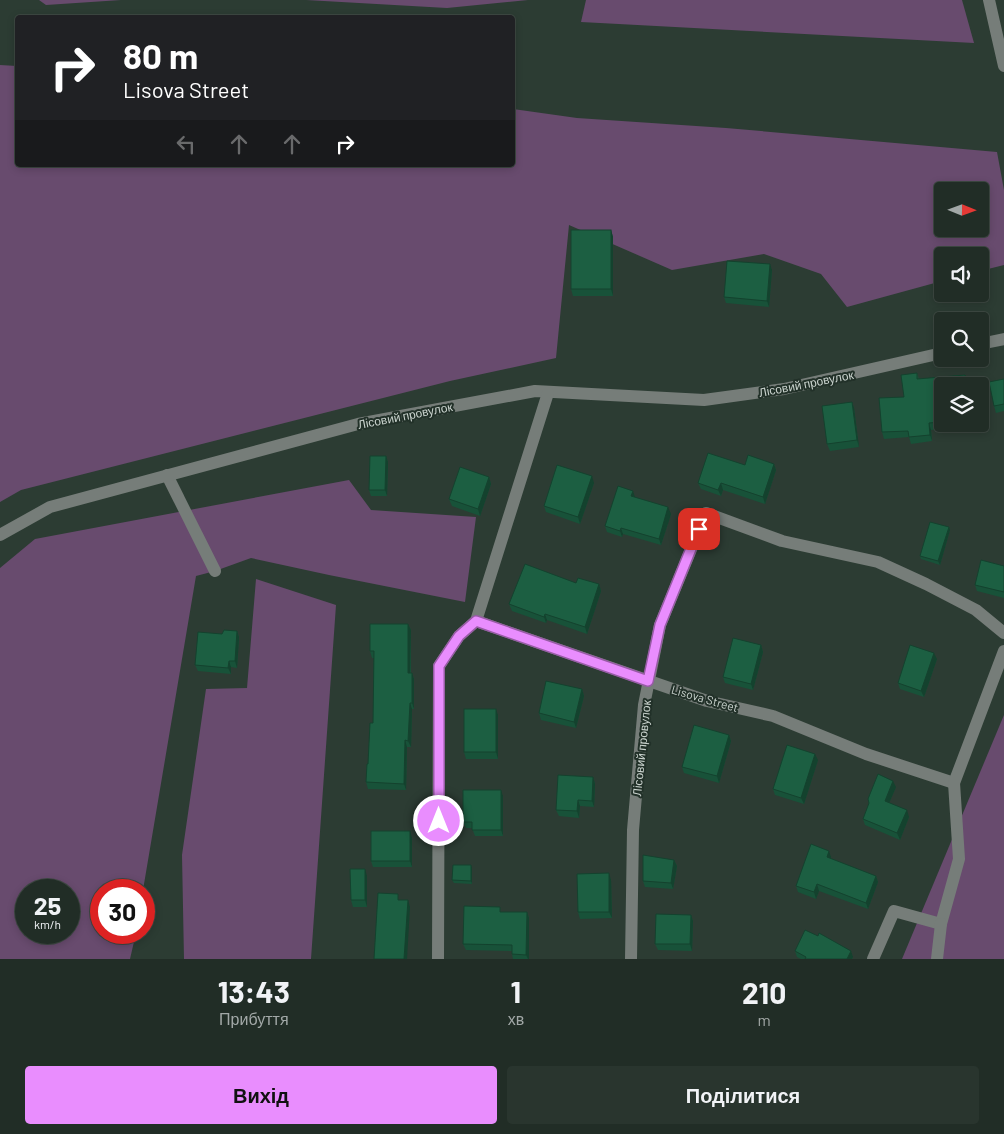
<!DOCTYPE html>
<html lang="uk">
<head>
<meta charset="utf-8">
<style>
	:root { --surface:#212d26; --page:#29352e; --text:#f1f3f6; --muted:#a2a8a7; --line:#3e4943; --accent:#e98dfe }
	body { margin:0; font-family:Barlow,sans-serif; background:var(--page); color:var(--text); height:100vh; display:flex; flex-direction:column; font-size:19px; white-space:nowrap }
	* { box-sizing:border-box; margin:0 }
	p { font-size:16px; color:var(--muted) }
	.icon { flex:none; width:28px; height:28px; fill:none; stroke:currentColor; stroke-width:2; stroke-linecap:round; stroke-linejoin:round }
	.map { position:relative; height:959px; overflow:hidden }
	.sheet { display:flex; flex-direction:column; background:var(--surface); flex:1 }
	.sheet>* { flex:none }
	.hud { position:absolute; left:15px; top:15px; width:500px; height:152px; border-radius:5px; box-shadow:0 2px 8px #0003,0 0 0 1px var(--line); background:#202124; color:#fff; overflow:hidden }
	.needle { width:32px; rotate:91deg }
	.tools { position:absolute; left:934px; top:182px; display:grid; gap:10px }
	.tools a { display:grid; place-items:center; width:55px; height:55px; border-radius:5px; background:var(--surface); box-shadow:0 2px 8px #0003,0 0 0 1px var(--line); font-size:25px }
	.speed { position:absolute; left:15px; top:879px; display:flex; gap:10px; font-size:25px; font-weight:700; text-align:center }
	.speed>* { display:grid; place-content:center; width:65px; height:65px; border-radius:50%; background:var(--surface); box-shadow:0 2px 8px #0003,0 0 0 1px var(--line); line-height:1 }
	.speed small { font-size:12px; font-weight:400 }
	.speed .limit { border:8px solid #d22; background:#fff; color:#111 }
	.pin { position:absolute; display:grid; place-items:center; width:42px; height:42px; color:#fff; margin:-21px; border-radius:10px; box-shadow:0 2px 8px #0006 }
	.me { position:absolute; width:55px; margin:-28px; rotate:0deg; stroke-linejoin:round; filter:drop-shadow(0 0 4px #0008) }
	.turn { display:flex; align-items:center; gap:18px; height:105px; padding:0 25px; font-size:22px }
	.turn .icon { width:65px; height:65px; stroke-width:2.5 }
	.turn b { display:block; font-size:35px; line-height:42px }
	.lanes { display:flex; align-items:center; height:48px; padding:0 25px; background:#0003; justify-content:center; gap:25px; direction:ltr }
	.lanes .off { opacity:.35 }
	.eta { display:flex; justify-content:space-evenly; align-items:center; height:85px; text-align:center }
	.eta b { font-size:30px; font-weight:700; line-height:35px }
	.cta { display:flex; gap:10px; margin-top:auto; padding:10px 25px }
	.cta a { flex:1; height:58px; border-radius:5px; background:var(--accent); color:#111; font-size:20px; font-weight:700; line-height:58px; text-align:center }
	.cta a+a { background:var(--page); color:var(--text) }
	.map>svg:first-child { display:block }
	.green { fill:#684b6e; fill-rule:evenodd }
	.lines { fill:none; stroke-linecap:round; stroke-linejoin:round }
	.minor { stroke:#767d79; stroke-width:12 }
	.wall { fill:#185239 }
	.shaded-wall { fill:#14422e }
	.building { fill:#1c5f42; stroke:#14422e }
	.route-casing { stroke:#975ca5; stroke-width:12 }
	.route { stroke:#e98dfe; stroke-width:9 }
	.labels { text-anchor:middle; dominant-baseline:central; stroke-width:4; stroke-linejoin:round; paint-order:stroke }
	.street-label { font-size:12px; fill:#cbd4cf; stroke:#223129 }
</style>
</head>
<body>
<div class="map">
<svg width="1004" height="959" viewBox="0 0 1004 959">
	<rect width="100%" height="100%" fill="#2c3c33"/>
	<!-- green -->
	<g class="green">
		<polygon points="39,0 121,0 46,5"/>
		<polygon points="306,0 528,0 447,8"/>
		<polygon points="586,0 962,0 974,43 581,22"/>
		<path d="M 0,65 L 17,66 L 18,165 L 512,165 L 513,109 L 577,118 L 726,128 L 997,152 L 1004,190 L 1004,265 L 980,271 L 980,256 L 942,256 L 942,281 L 847,307 L 821,274 L 764,254 L 672,270 L 569,225 L 556,358 L 450,381 L 21,490 L 0,502 ZM 942,191 L 980,191 L 980,229 L 942,229 Z"/>
		<path d="M 349,480 L 371,510 L 476,517 L 465,602 L 329,575 L 251,558 L 215,571 L 196,576 L 143,890 L 101,890 L 101,932 L 136,933 L 130,959 L 0,959 L 0,568 L 35,539 ZM 26,890 L 69,890 L 69,932 L 26,932 Z"/>
		<polygon points="256,579 336,605 311,959 184,959 182,855 206,689 247,688"/>
		<polygon points="1004,715 1004,959 902,959"/>
	</g>
	<g class="lines">
		<!-- minor -->
		<g class="minor">
			<polyline points="989,0 1004,66"/>
			<polyline points="980,344 1004,339"/>
			<polyline points="167,475 215,571"/>
			<polyline points="0,535 50,507 358,424 535,391 704,400 784,389 942,353"/>
			<polyline points="476,621 548,393"/>
			<polyline points="438,959 439,666 459,636 476,621 707,701 773,716 866,754 954,783"/>
			<polyline points="631,959 633,830 644,705 660,625 706,513 782,541 878,562 926,584 976,610 1004,633"/>
			<polyline points="873,959 894,911 941,924 959,859 954,783 1004,651"/>
			<polyline points="937,959 941,924"/>
		</g>
	</g>
	<!-- wall -->
	<g class="wall">
		<polygon points="611,230 613,237 613,296 573,296 571,289"/>
		<polygon points="772,270 769,307 726,303 724,297"/>
		<polygon points="917,373 919,379 965,375 968,381 942,386 942,424 964,424 964,427 931,430 932,441 911,444 909,437 884,439 882,432 904,397"/>
		<polygon points="1004,379 1004,411 996,413 994,406"/>
		<polygon points="852,402 854,408 859,447 830,451 827,444"/>
		<polygon points="386,456 388,462 387,496 371,496 369,490"/>
		<polygon points="774,464 776,470 765,504 723,490 721,496 701,489 698,483 745,465"/>
		<polygon points="489,477 491,484 480,516 452,506 449,499"/>
		<polygon points="594,483 580,524 546,512 544,506"/>
		<polygon points="635,497 671,514 661,545 623,534 622,537 607,532 605,526"/>
		<polygon points="949,527 950,530 940,565 921,559 920,556"/>
		<polygon points="1004,566 1004,598 977,591 975,585"/>
		<polygon points="576,583 599,584 601,591 587,634 547,620 546,623 512,611 509,604"/>
		<polygon points="408,624 411,630 411,673 412,673 414,679 414,709 412,709 411,747 407,747 406,790 368,789 366,782 373,723 374,658 372,658 370,651"/>
		<polygon points="237,631 239,637 237,668 231,667 231,674 198,671 195,665 222,634"/>
		<polygon points="761,645 763,652 753,690 725,683 723,677"/>
		<polygon points="937,659 924,697 900,689 898,683"/>
		<polygon points="582,689 584,696 576,728 541,720 539,713"/>
		<polygon points="498,715 498,759 466,759 464,752"/>
		<polygon points="729,735 731,741 719,783 684,773 682,767"/>
		<polygon points="818,760 804,804 775,795 773,789"/>
		<polygon points="593,777 595,784 594,807 580,806 579,818 559,816 556,810"/>
		<polygon points="896,787 889,803 909,817 900,840 865,825 863,819"/>
		<polygon points="503,796 503,836 475,836 472,828 466,828 463,822"/>
		<polygon points="412,838 412,867 373,867 371,861"/>
		<polygon points="831,857 831,859 876,876 878,882 868,909 819,891 816,899 798,892 796,886"/>
		<polygon points="674,860 677,866 673,889 645,887 643,881"/>
		<polygon points="472,868 472,884 454,883 452,880"/>
		<polygon points="367,876 367,907 353,907 351,900"/>
		<polygon points="611,880 612,918 580,919 578,912"/>
		<polygon points="502,912 527,912 529,918 529,959 513,959 512,954 512,951 466,950 463,944"/>
		<polygon points="691,915 693,921 692,951 658,950 655,944"/>
		<polygon points="795,951 853,957 852,959 801,959 797,957"/>
	</g>
	<!-- shaded-wall -->
	<g class="shaded-wall">
		<polygon points="611,230 613,237 613,296 611,289"/>
		<polygon points="770,264 772,270 769,307 767,301"/>
		<polygon points="965,375 968,381 968,386 966,386"/>
		<polygon points="852,402 854,408 859,447 857,440"/>
		<polygon points="929,423 931,430 932,441 930,435"/>
		<polygon points="386,456 388,462 387,496 385,490"/>
		<polygon points="774,464 776,470 765,504 763,497"/>
		<polygon points="592,476 594,483 580,524 578,517"/>
		<polygon points="489,477 491,484 480,516 478,509"/>
		<polygon points="721,483 723,490 721,496 718,490"/>
		<polygon points="633,491 635,497 631,496"/>
		<polygon points="668,507 671,514 661,545 659,539"/>
		<polygon points="949,527 950,530 940,565 938,561"/>
		<polygon points="621,528 623,534 622,537 620,531"/>
		<polygon points="599,584 601,591 587,634 585,627"/>
		<polygon points="545,614 547,620 546,623 544,617"/>
		<polygon points="408,624 411,630 410,679 408,673"/>
		<polygon points="237,631 239,637 237,668 235,661"/>
		<polygon points="761,645 763,652 753,690 751,684"/>
		<polygon points="934,653 937,659 924,697 921,691"/>
		<polygon points="229,661 231,667 231,674 228,668"/>
		<polygon points="412,673 414,679 414,709 412,703"/>
		<polygon points="582,689 584,696 576,728 574,722"/>
		<polygon points="410,703 412,709 411,747 408,741"/>
		<polygon points="496,709 498,715 498,759 496,752"/>
		<polygon points="729,735 731,741 719,783 717,776"/>
		<polygon points="405,740 407,747 406,790 404,784"/>
		<polygon points="815,754 818,760 804,804 801,798"/>
		<polygon points="593,777 595,784 594,807 592,801"/>
		<polygon points="893,781 896,787 887,808 885,801"/>
		<polygon points="501,790 503,796 503,836 501,830"/>
		<polygon points="578,800 580,806 579,818 577,811"/>
		<polygon points="907,810 909,817 900,840 897,833"/>
		<polygon points="410,831 412,838 412,867 410,861"/>
		<polygon points="829,851 831,857 829,863 827,857"/>
		<polygon points="674,860 677,866 673,889 671,883"/>
		<polygon points="471,865 472,868 472,884 471,881"/>
		<polygon points="365,869 367,876 367,907 365,900"/>
		<polygon points="609,873 611,880 612,918 609,912"/>
		<polygon points="876,876 878,882 868,909 866,903"/>
		<polygon points="817,884 819,891 816,899 814,892"/>
		<polygon points="408,900 410,907 407,959 404,959"/>
		<polygon points="527,912 529,918 529,959 528,959 526,955"/>
		<polygon points="691,915 693,921 692,951 690,944"/>
		<polygon points="851,951 853,957 852,959 847,959"/>
	</g>
	<!-- building -->
	<g class="building">
		<rect x="571" y="230" width="40" height="59"/>
		<polygon points="727,261 770,264 767,301 724,297"/>
		<polygon points="917,373 917,379 965,375 966,386 942,386 942,422 929,423 930,435 909,437 908,431 882,432 879,398 904,397 901,375"/>
		<polygon points="1004,379 1004,404 994,406 989,382"/>
		<polygon points="852,402 857,440 827,444 822,406"/>
		<polygon points="708,453 745,465 748,455 774,464 763,497 721,483 718,490 698,483"/>
		<polygon points="370,456 386,456 385,490 369,490"/>
		<polygon points="557,465 592,476 578,517 544,506"/>
		<polygon points="460,467 489,477 478,509 449,499"/>
		<polygon points="618,486 633,491 631,496 668,507 659,539 621,528 620,531 605,526"/>
		<polygon points="930,522 949,527 938,561 920,556"/>
		<polygon points="981,560 1004,566 1004,592 975,585"/>
		<polygon points="525,564 576,583 578,578 599,584 585,627 545,614 544,617 509,604"/>
		<polygon points="370,624 408,624 408,673 412,673 412,703 410,703 408,741 405,740 404,784 366,782 367,764 368,764 370,723 373,723 374,651 370,651"/>
		<polygon points="224,630 237,631 235,661 229,661 228,668 195,665 198,632 222,634"/>
		<polygon points="733,638 761,645 751,684 723,677"/>
		<polygon points="910,645 934,653 921,691 898,683"/>
		<polygon points="546,681 582,689 574,722 539,713"/>
		<rect x="464" y="709" width="32" height="43"/>
		<polygon points="694,725 729,735 717,776 682,767"/>
		<polygon points="787,745 815,754 801,798 773,789"/>
		<polygon points="878,774 893,781 885,801 907,810 897,833 863,819 869,803 868,799"/>
		<polygon points="558,775 593,777 592,801 578,800 577,811 556,810"/>
		<polygon points="463,790 501,790 501,830 472,830 472,822 463,822"/>
		<rect x="371" y="831" width="39" height="30"/>
		<polygon points="811,844 829,851 827,857 876,876 866,903 817,884 814,892 796,886"/>
		<polygon points="643,855 674,860 671,883 643,881"/>
		<polygon points="453,865 471,865 471,881 452,880"/>
		<polygon points="350,869 365,869 365,900 351,900"/>
		<polygon points="609,873 609,912 578,912 577,874"/>
		<polygon points="378,893 398,894 398,900 408,900 404,959 374,959"/>
		<polygon points="464,906 500,907 500,912 527,912 526,955 512,954 512,945 463,944"/>
		<polygon points="656,914 691,915 690,944 655,944"/>
		<polygon points="805,930 818,936 819,933 851,951 847,959 805,959 806,957 795,951"/>
	</g>
	<g class="lines">
		<!-- route casing -->
		<g class="route-casing">
			<polyline id="route" points="439,821 439,666 459,636 476,621 648,681 660,625 699,529"/>
		</g>
		<!-- route -->
		<use href="#route" class="route"/>
	</g>
	<g class="labels">
		<!-- street labels -->
		<g class="street-label">
			<text transform="translate(806 383) rotate(-11)">Лісовий провулок</text>
			<text transform="translate(405 415) rotate(-11)">Лісовий провулок</text>
			<text transform="translate(705 698) rotate(16)">Lisova Street</text>
			<text transform="translate(641 748) rotate(-84)">Лісовий провулок</text>
		</g>
	</g>
</svg>
<div class="tools">
<a><svg class="needle" viewBox="-14 -14 28 28"><path d="M0-13l5 13h-10z" fill="#e53935"/><path d="M0 13l5-13h-10z" fill="#a2a8a7"/></svg></a>
<a><svg class="icon" aria-label="sound" viewBox="0 0 24 24"><path d="M4 9h4l5-4v14l-5-4H4zM17 9q2 3 0 6"/></svg></a>
<a><svg class="icon" aria-label="search" viewBox="0 0 24 24"><circle cx="10" cy="10" r="6"/><path d="M15 15l6 6"/></svg></a>
<a><svg class="icon" aria-label="layers" viewBox="0 0 24 24"><path d="M12 4l9 5-9 5-9-5zM3 14l9 5 9-5"/></svg></a>
</div>
<div class="speed"><div>25<small>km/h</small></div><div class="limit">30</div></div>
<div class="pin" style="left:699px;top:529px;background:#d93025"><svg class="icon" aria-label="arrive" viewBox="0 0 24 24"><path d="M6 21V4h12l-3 4 3 4H6"/></svg></div>
<svg class="me" style="left:439px;top:821px" viewBox="-20 -20 40 40"><circle r="17" fill="#e98dfe" stroke="#fff" stroke-width="3"/><path d="M0-11L8 9 0 5-8 9z" fill="#fff"/></svg>
<div class="hud">
<div class="turn"><svg class="icon" aria-label="right" viewBox="0 0 24 24"><path d="M7 20v-9h11M14 6l5 5-5 5"/></svg><div><b>80 m</b>Lisova Street</div></div>
<div class="lanes"><svg class="icon off" aria-label="left" viewBox="0 0 24 24"><path d="M17 20v-9H6M10 6l-5 5 5 5"/></svg><svg class="icon off" aria-label="ahead" viewBox="0 0 24 24"><path d="M12 20V5M6 11l6-6 6 6"/></svg><svg class="icon off" aria-label="ahead" viewBox="0 0 24 24"><path d="M12 20V5M6 11l6-6 6 6"/></svg><svg class="icon" aria-label="right" viewBox="0 0 24 24"><path d="M7 20v-9h11M14 6l5 5-5 5"/></svg></div>
</div>
</div>
<section class="sheet">
<div class="eta">
<div><b>13:43</b><p>Прибуття</p></div>
<div><b>1</b><p>хв</p></div>
<div><b>210</b><p>m</p></div>
</div>
<div class="cta"><a>Вихід</a><a>Поділитися</a></div>
</section>
</body>
</html>
